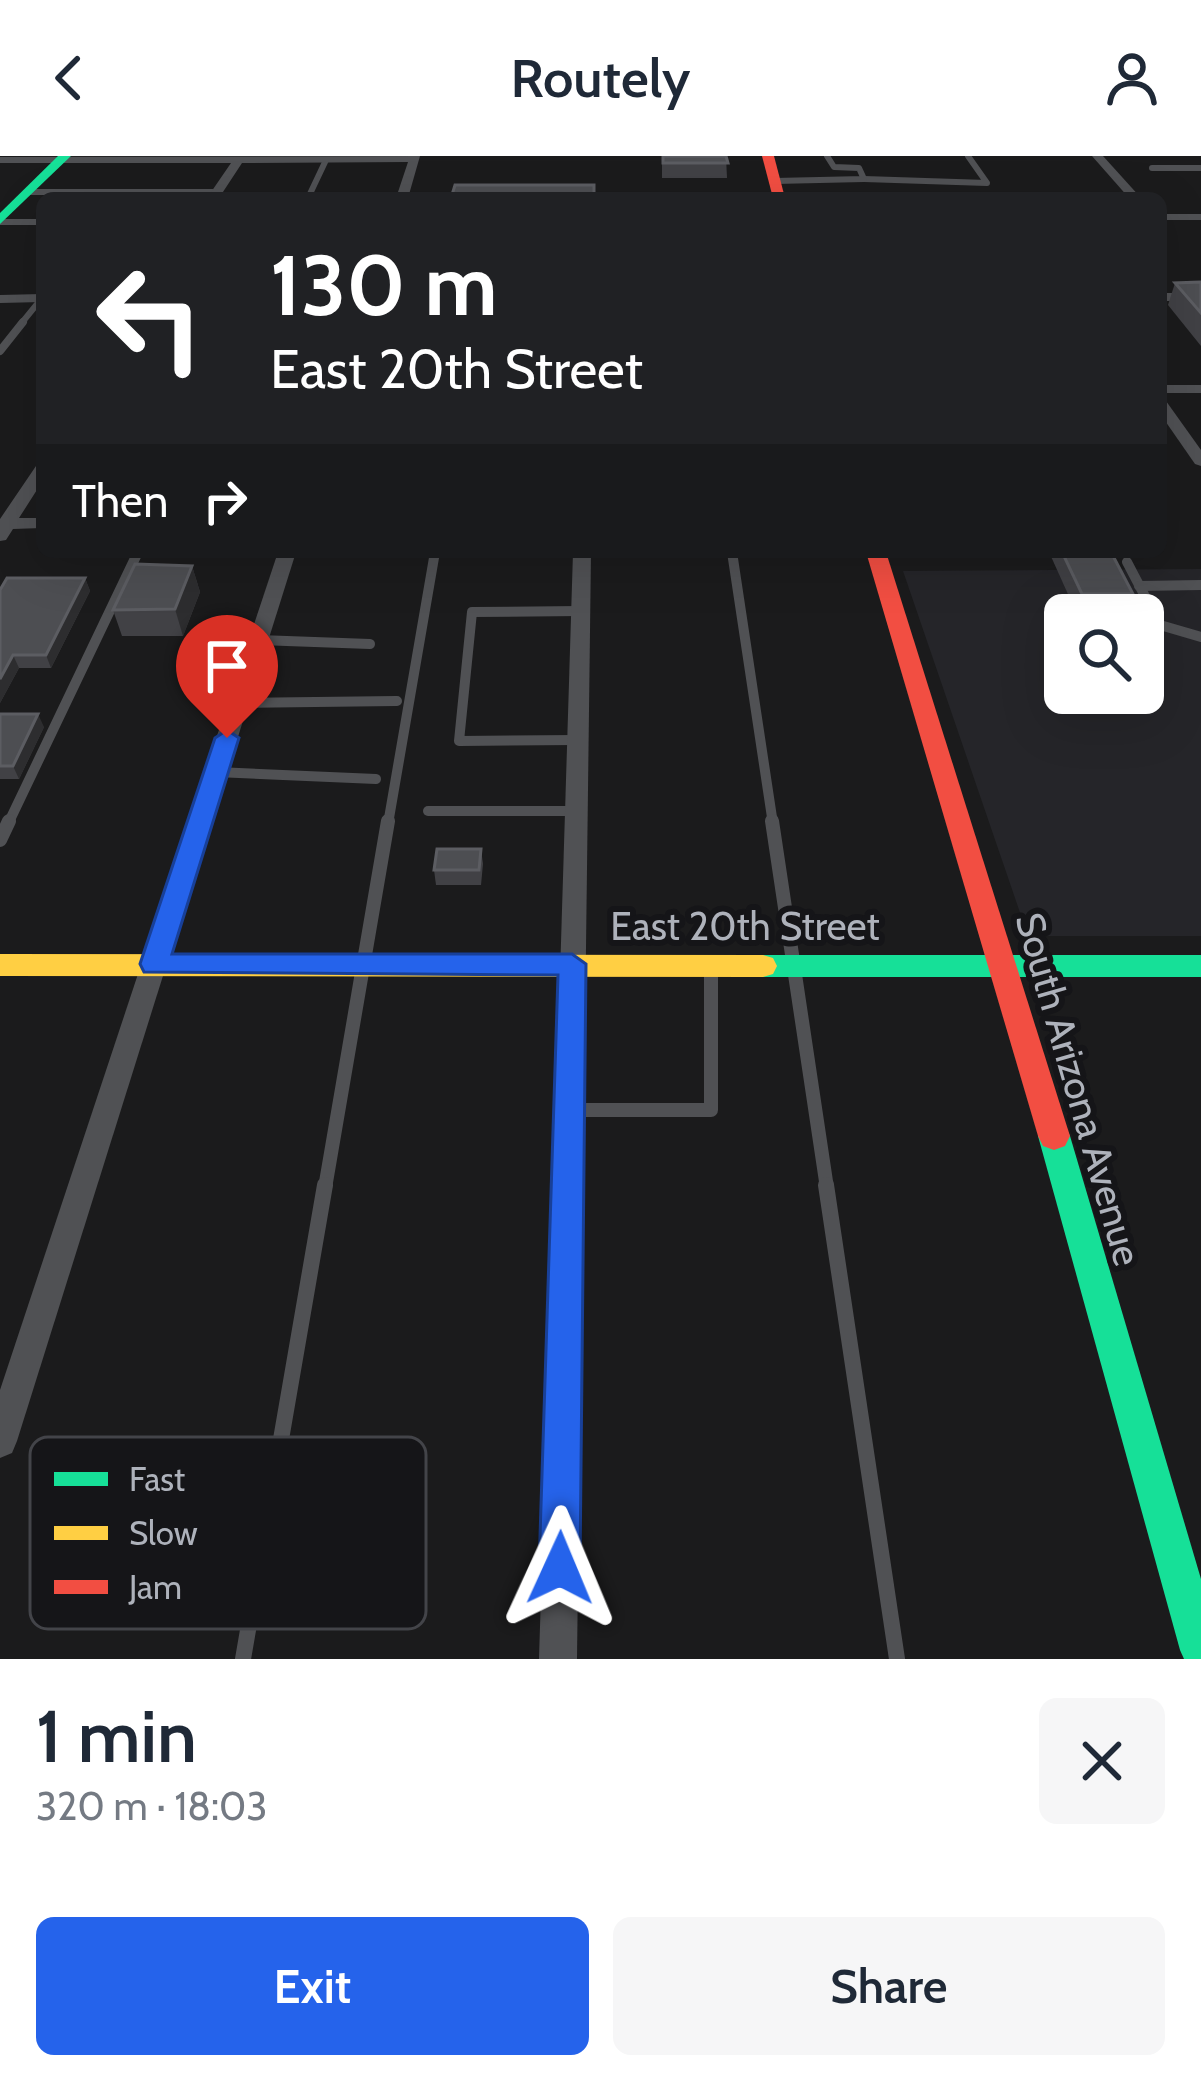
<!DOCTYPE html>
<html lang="en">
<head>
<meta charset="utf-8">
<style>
	:root { --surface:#fff; --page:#f6f6f7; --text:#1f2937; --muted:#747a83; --accent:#2563eb }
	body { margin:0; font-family:Cabin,sans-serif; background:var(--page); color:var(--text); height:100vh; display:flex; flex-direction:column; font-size:45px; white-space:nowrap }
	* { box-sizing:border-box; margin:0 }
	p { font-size:39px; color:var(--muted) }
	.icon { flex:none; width:66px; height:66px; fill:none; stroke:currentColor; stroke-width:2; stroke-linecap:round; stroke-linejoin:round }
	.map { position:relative; height:1503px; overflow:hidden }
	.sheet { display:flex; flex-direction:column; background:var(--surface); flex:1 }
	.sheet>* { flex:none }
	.top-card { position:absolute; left:36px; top:36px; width:1131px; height:366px; border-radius:18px; box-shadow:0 12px 48px #0002; background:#202124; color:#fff; overflow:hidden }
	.buttons { position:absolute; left:1044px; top:438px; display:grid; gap:24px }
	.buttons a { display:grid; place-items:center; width:120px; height:120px; border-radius:18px; background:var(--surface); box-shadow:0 12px 48px #0002; font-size:60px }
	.pin { position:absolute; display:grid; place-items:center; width:102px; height:102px; color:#fff; margin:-123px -51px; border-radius:50% 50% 50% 0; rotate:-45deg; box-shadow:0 0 12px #0007 }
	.pin .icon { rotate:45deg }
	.me { position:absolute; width:132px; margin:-66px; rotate:1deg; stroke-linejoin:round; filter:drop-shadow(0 0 9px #0008) }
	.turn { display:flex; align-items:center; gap:42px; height:252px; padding:0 36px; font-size:54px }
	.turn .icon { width:156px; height:156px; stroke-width:2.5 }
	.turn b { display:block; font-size:84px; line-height:102px }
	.then { display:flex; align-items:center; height:114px; padding:0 36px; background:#0003; gap:24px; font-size:45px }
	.round { display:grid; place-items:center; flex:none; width:126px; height:126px; border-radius:18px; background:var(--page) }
	.head { display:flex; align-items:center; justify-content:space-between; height:204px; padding:0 36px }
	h1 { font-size:72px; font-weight:600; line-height:90px }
	.cta { display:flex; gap:24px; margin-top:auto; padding:24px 36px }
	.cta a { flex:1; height:138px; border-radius:18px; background:var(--accent); color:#fff; font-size:48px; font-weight:600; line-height:138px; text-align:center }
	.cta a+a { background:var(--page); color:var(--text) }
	header { display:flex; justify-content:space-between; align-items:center; height:156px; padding:0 36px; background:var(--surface); font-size:54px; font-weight:600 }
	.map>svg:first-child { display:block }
	.built { fill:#252529; fill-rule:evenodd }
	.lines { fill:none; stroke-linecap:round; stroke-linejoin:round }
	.lane-far4 { stroke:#505154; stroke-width:6 }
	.lane-far3 { stroke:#505154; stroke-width:8 }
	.lane-far2 { stroke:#505154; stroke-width:10 }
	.lane-far1 { stroke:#505154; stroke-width:14 }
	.lane { stroke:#505154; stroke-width:16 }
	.street { fill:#505154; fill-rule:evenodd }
	.fast { fill:#16e098; fill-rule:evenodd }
	.slow { fill:#ffcf43; fill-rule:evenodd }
	.jam { fill:#f24e42; fill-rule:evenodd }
	.wall { fill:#414145 }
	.shaded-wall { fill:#2d2d2f }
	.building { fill:#4d4e52; stroke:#5c5d62; stroke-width:3 }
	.route { fill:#2563eb; stroke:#184099; stroke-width:3 }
	.labels { text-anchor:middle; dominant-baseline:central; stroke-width:12; stroke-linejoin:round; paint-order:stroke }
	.street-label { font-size:39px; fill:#aeb2bb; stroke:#151518 }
	.key { fill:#151518; stroke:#434449; stroke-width:3 }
	.key-label { font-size:33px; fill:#aeb2bb }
</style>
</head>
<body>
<header><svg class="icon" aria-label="back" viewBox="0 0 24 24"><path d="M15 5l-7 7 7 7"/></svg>Routely<svg class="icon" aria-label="person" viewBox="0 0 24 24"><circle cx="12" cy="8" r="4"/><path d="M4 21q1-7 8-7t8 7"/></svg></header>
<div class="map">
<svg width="1201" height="1503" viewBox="0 0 1201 1503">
	<rect width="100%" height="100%" fill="#1b1b1c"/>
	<!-- built -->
	<path class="built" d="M 1201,413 L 1201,780 L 1028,780 L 903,415 ZM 1065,459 L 1143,459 L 1143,537 L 1065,537 Z"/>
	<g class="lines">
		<!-- lane-far4 -->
		<g class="lane-far4">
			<polyline points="1152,12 1201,12"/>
			<polyline points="864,23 987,27 968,0"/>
			<polyline points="775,25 864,23 859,12 834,11 827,0"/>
			<polyline points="28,36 216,36"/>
			<polyline points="779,40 915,41"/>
			<polyline points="308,42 326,4"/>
			<polyline points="402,42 467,42"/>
			<polyline points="577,42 605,42"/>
			<polyline points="1161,61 1201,61"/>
			<polyline points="20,169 42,142"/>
		</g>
		<!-- lane-far3 -->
		<polyline class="lane-far3" points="0,195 23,166"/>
		<!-- lane-far2 -->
		<g class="lane-far2">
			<polyline points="732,396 773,668"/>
			<polyline points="1127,406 1160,469 1201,481"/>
			<polyline points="1139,430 1201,429"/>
			<polyline points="259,484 370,488"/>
			<polyline points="238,547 397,545"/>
			<polyline points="577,584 459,585 472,456 580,455"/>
			<polyline points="216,616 376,623"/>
			<polyline points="428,655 575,655"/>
			<polyline points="8,668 138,396"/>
			<polyline points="388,668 435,396"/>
		</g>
		<!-- lane-far1 -->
		<g class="lane-far1">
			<polyline points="772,665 827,1032"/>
			<polyline points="0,684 9,665"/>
			<polyline points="570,954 711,954 711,809"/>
			<polyline points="325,1032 388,665"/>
		</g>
		<!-- lane -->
		<g class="lane">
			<polyline points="826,1029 897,1503"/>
			<polyline points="243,1503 325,1029"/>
		</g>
		<!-- street -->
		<g class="street">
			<polygon points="420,0 408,42 396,42 408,6 242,7 219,42 207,42 231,7 0,7 0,1"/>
			<polygon points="1092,0 1103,0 1141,42 1129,42"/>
			<rect x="0" y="63" width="42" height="6"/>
			<rect x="1161" y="137" width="40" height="8"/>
			<polygon points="42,138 42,146 0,147 0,139"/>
			<rect x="1161" y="229" width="40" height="8"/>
			<polygon points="1161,244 1166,245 1201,294 1201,310 1195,308 1161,259"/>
			<polygon points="42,308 42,326 19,362 42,362 42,372 13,373 6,384 0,385 0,363 36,310"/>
			<polygon points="278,396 296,396 17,1285 12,1297 0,1302 0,1234"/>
			<polygon points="573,396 591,396 577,1503 539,1503"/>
		</g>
		<!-- fast -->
		<g class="fast">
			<polygon points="58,0 71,0 0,68 0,57"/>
			<polygon points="763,799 1201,799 1201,821 763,821 753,818 749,810 753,802"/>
			<polygon points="1054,966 1065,970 1070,980 1201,1423 1201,1503 1184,1503 1180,1494 1038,980 1043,970"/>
		</g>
		<!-- slow -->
		<polygon class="slow" points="0,798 763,799 773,802 777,810 773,818 763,821 0,820"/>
		<!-- jam -->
		<g class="jam">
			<polygon points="762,0 774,0 785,42 773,42"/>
			<polygon points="866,396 886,396 1070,980 1065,990 1054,994 1043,990 1038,980"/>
		</g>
	</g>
	<!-- wall -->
	<g class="wall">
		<polygon points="662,0 726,0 727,22 662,22"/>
		<polygon points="1201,126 1201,190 1168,149 1175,127"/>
		<polygon points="1049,396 1111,396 1133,438 1126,456 1076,456"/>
		<polygon points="192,410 200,436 183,480 122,480 113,454"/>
		<polygon points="85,422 90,435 51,512 19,512 0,547 0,434"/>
		<polygon points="0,558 44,571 19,623 0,623"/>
		<polygon points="481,693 483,708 481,729 436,729 434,714"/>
	</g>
	<!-- shaded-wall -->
	<g class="shaded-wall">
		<polygon points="192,410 200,436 183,480 175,453"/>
		<polygon points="85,422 90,435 51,512 46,499"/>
		<polygon points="13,499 19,512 0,547 0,523"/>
		<polygon points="38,558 44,571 19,623 13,610"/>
	</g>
	<!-- building -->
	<g class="building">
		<polygon points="663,0 726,0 728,7 663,7"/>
		<polygon points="455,29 594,29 594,42 451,42"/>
		<polygon points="1201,126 1201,157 1175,127"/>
		<polygon points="1062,396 1111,396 1133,438 1082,438"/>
		<polygon points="135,408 192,410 175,453 113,454"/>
		<polygon points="7,422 85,422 46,499 13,499 0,523 0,434"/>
		<polygon points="0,558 38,558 13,610 0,610"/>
		<polygon points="437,693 481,693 479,714 434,714"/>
	</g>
	<!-- route -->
	<polygon class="route" points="227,574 239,582 172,798 572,798 586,808 580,1412 574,1426 560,1432 545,1426 539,1412 558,819 144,816 140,808 215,582"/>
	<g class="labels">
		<!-- street labels -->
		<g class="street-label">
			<text x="745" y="770">East 20th Street</text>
			<text transform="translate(1079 933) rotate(74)">South Arizona Avenue</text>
		</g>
	</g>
	<!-- legend -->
	<rect x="30" y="1281" width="396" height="192" rx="18" class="key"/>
	<rect x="54" y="1316" width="54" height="14" fill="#16e098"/>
	<rect x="54" y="1370" width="54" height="14" fill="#ffcf43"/>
	<rect x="54" y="1424" width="54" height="14" fill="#f24e42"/>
	<g class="key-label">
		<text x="129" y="1335">Fast</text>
		<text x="129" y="1389">Slow</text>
		<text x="129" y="1443">Jam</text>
	</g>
</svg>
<div class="buttons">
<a><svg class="icon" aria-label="search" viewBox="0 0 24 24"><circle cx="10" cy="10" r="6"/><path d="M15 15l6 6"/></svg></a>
</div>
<div class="pin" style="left:227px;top:582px;background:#d93025"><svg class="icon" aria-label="arrive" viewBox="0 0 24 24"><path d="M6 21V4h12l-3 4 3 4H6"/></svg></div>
<svg class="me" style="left:560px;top:1412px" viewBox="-20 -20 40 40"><path d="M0-17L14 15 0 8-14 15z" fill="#2563eb" stroke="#fff" stroke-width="4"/></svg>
<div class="top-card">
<div class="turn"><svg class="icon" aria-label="left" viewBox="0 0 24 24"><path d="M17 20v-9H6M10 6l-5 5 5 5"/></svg><div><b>130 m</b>East 20th Street</div></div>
<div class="then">Then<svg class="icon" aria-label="right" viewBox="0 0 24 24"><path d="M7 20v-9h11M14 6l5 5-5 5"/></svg></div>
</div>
</div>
<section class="sheet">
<div class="head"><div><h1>1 min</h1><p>320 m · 18:03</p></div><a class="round"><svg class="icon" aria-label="close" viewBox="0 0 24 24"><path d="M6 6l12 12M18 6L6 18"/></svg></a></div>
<div class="cta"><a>Exit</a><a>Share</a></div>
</section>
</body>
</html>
